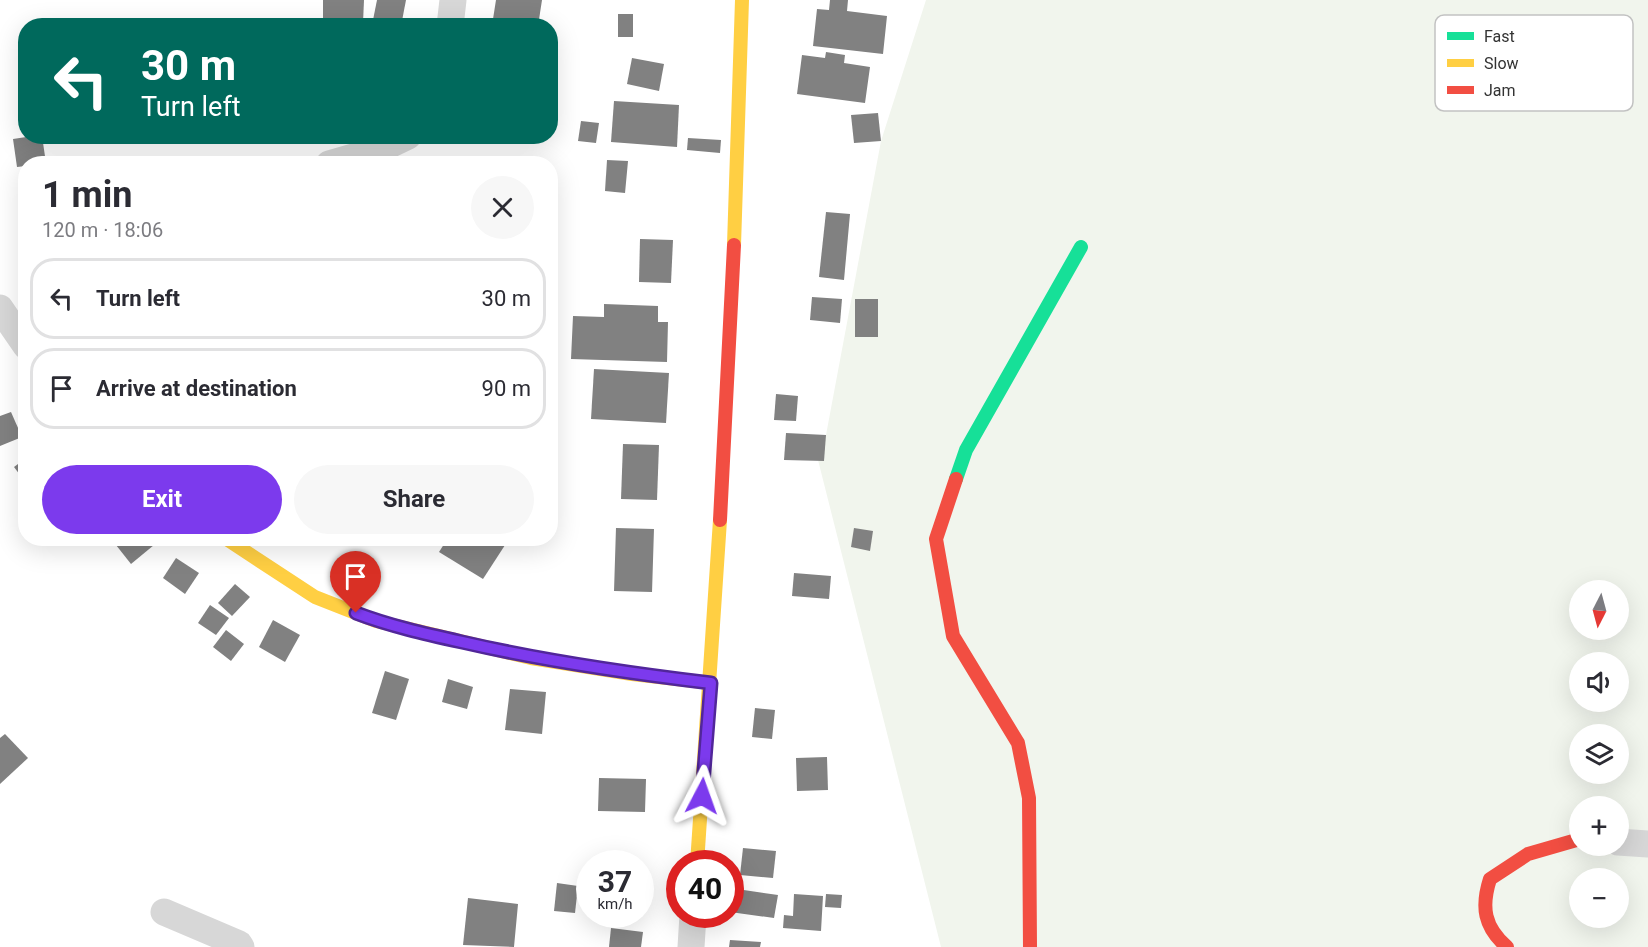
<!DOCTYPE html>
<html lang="en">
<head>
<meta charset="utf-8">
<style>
	:root { --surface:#fff; --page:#f7f7f7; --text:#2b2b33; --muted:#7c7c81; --line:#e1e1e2; --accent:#7c3aed }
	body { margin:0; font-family:Roboto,sans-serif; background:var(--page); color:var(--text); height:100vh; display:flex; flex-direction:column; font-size:22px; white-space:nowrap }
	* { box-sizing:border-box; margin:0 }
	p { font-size:20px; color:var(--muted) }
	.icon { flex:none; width:33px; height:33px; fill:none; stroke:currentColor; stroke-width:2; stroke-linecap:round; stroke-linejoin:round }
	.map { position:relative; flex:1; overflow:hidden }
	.side { position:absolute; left:18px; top:156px; width:540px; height:390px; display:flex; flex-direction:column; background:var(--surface); border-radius:24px; box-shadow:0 6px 24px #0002 }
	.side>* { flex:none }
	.hud { position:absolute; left:18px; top:18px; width:540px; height:126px; border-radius:24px; box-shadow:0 6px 24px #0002; background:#00695c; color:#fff; overflow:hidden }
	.needle { width:39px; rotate:186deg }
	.controls { position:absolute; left:1569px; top:580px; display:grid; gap:12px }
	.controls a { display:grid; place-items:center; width:60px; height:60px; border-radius:50%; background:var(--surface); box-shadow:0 6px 24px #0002; font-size:30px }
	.speed { position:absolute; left:576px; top:850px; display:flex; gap:12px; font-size:30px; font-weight:700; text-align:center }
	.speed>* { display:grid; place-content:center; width:78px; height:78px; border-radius:50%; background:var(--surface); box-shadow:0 6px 24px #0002; line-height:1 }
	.speed small { font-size:15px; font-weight:400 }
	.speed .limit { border:9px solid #d22; background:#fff; color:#111 }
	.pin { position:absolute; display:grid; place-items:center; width:51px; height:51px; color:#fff; margin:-62px -26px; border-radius:50% 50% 50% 0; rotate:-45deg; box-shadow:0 0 6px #0007 }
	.pin .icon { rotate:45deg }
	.me { position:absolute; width:66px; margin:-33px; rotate:4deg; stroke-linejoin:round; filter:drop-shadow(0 0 4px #0008) }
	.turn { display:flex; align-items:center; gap:21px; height:126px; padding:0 24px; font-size:27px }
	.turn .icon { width:78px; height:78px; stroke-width:2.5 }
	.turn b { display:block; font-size:42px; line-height:51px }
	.round { display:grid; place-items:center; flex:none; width:63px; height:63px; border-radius:32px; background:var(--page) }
	.headline { display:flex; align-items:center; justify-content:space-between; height:102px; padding:0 24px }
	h1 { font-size:36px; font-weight:700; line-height:45px }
	.cta { display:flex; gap:12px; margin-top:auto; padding:12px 24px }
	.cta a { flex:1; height:69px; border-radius:36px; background:var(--accent); color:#fff; font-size:24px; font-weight:700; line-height:69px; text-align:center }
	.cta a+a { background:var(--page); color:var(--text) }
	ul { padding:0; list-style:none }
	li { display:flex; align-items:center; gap:18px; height:81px; margin:0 12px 9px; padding:0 12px; border:3px solid var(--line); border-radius:24px }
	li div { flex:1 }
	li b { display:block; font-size:22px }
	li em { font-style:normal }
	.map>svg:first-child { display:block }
	.green { fill:#f1f5ed; fill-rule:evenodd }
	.building { fill:#818181 }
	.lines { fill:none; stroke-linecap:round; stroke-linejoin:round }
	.street { stroke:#d7d7d7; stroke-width:27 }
	.fast { stroke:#16e098; stroke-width:14 }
	.slow { stroke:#ffcf43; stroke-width:14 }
	.jam { stroke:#f24e42; stroke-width:14 }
	.route-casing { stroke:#51269a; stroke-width:15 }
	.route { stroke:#7c3aed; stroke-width:10 }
	.key { fill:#fff; stroke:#c2c2c2; stroke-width:1.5 }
	.key-label { font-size:16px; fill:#333 }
</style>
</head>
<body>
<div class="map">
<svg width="1648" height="947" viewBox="0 0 1648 947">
	<rect width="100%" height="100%" fill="#fff"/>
	<!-- green -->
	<path class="green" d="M 926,0 L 1648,0 L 1648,947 L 941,947 L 818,460 L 826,435 L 881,141 ZM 1580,591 L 1618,591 L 1618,630 L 1580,630 ZM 1580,663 L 1618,663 L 1618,702 L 1580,702 ZM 1580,735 L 1618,735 L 1618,774 L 1580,774 ZM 1580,807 L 1618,807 L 1618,846 L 1580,846 ZM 1580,879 L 1618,879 L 1618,918 L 1580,918 Z"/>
	<!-- building -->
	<g class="building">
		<polygon points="323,0 364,0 363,23 323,22"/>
		<polygon points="377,0 406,0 401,26 372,25"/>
		<polygon points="496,0 542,0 538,26 493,19"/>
		<polygon points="830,0 848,0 847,11 887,16 883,54 813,46 817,9 829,10"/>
		<rect x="618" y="14" width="15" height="23"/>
		<polygon points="826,52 845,55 844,63 870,67 865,103 797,94 802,55 825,58"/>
		<polygon points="550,56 558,57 557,87 550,86"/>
		<polygon points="632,58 664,64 659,91 627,84"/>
		<polygon points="614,101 679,105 677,147 611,142"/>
		<polygon points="878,113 881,141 854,143 851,115"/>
		<polygon points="581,121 599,123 596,143 578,141"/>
		<polygon points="33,136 42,136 46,163 26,164 26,166 17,167 13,139"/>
		<polygon points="688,138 721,140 720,153 687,150"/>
		<polygon points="607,160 628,161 625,193 605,191"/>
		<polygon points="826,212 850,214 844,280 819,277"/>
		<polygon points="640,239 673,240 671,283 639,282"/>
		<polygon points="812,297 842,299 840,323 810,320"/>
		<rect x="855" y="299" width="23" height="38"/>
		<polygon points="604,304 658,306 658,322 668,322 667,362 571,359 573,316 604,317"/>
		<polygon points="594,369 669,373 666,423 591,419"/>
		<polygon points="776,394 798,396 796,421 774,420"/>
		<polygon points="11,412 22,437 0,446 0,416"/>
		<polygon points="786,433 826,435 824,461 784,460"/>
		<polygon points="623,444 659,445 657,500 621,499"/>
		<polygon points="26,458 26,483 14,467"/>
		<polygon points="616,528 654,529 652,592 614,591"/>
		<polygon points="854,528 873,531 870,551 851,547"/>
		<polygon points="124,538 148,538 154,545 131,564 116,545"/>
		<polygon points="448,538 501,538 507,542 483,579 439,552"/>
		<polygon points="176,558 199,573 185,594 163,578"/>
		<polygon points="794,573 831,576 829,599 792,596"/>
		<polygon points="235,584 250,597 232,616 218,603"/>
		<polygon points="210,605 229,618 216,635 198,623"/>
		<polygon points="273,620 300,635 285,662 259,647"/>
		<polygon points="226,630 244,644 231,661 213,647"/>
		<polygon points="385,671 409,679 396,720 372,713"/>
		<polygon points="448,679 473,687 467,709 442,702"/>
		<polygon points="510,689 546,692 542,734 505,730"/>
		<polygon points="755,708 775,710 772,739 752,737"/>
		<polygon points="5,734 28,758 0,784 0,738"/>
		<polygon points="827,757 828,790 797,791 796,758"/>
		<polygon points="599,778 646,779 645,812 598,811"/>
		<polygon points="743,848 776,851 773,878 740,875"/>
		<polygon points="585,870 590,870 590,896 581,895"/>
		<polygon points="557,883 578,886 575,913 554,911"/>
		<polygon points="730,888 778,895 774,918 730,912"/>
		<polygon points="794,894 823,896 821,931 783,928 784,915 793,916"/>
		<polygon points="826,894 842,895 841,908 825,907"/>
		<polygon points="468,898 518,904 514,947 463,945"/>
		<polygon points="611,928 643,932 641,947 609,947"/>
		<polygon points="730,940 761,942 760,947 729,947"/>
	</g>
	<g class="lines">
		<!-- street -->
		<g class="street">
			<polyline points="450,26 453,0"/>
			<polyline points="329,164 381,149 408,136"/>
			<polyline points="0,308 26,346"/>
			<polyline points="1618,842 1648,844"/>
			<polyline points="164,912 239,944 241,947"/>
			<polyline points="691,947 693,915"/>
		</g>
		<!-- fast -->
		<polyline class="fast" points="956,479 966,450 1081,247"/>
		<!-- slow -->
		<g class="slow">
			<polyline points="734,245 742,0"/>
			<polyline points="225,538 315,597 376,621 531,658 632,674 711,683"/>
			<polyline points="697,864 720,520"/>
		</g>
		<!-- jam -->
		<g class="jam">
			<polyline points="956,479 936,539 953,636 1018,743 1029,798 1030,947"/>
			<polyline points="720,520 734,245"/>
			<path d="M 1507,947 C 1484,927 1481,907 1490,879 L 1528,854 L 1580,839"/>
		</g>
	</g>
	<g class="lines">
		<!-- route casing -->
		<g class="route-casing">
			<path id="route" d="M 356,613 C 390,626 426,634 462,642 C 544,661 627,673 711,683 L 702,796"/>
		</g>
		<!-- route -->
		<use href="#route" class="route"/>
	</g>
	<!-- legend -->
	<rect x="1435" y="15" width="198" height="96" rx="9" class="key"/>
	<rect x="1447" y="32" width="27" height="8" fill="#16e098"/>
	<rect x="1447" y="59" width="27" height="8" fill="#ffcf43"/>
	<rect x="1447" y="86" width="27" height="8" fill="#f24e42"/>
	<g class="key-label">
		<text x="1484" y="42">Fast</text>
		<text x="1484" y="69">Slow</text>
		<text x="1484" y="96">Jam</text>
	</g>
</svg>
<div class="controls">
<a><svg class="needle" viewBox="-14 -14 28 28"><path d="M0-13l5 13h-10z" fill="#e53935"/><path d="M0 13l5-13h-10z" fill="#7c7c81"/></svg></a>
<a><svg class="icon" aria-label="sound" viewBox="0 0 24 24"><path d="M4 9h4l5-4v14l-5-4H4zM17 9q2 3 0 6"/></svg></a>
<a><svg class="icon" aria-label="layers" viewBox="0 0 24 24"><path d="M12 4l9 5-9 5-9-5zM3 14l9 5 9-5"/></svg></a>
<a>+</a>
<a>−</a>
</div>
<div class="speed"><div>37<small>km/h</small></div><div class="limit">40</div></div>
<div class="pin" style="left:356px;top:613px;background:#d93025"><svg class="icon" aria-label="arrive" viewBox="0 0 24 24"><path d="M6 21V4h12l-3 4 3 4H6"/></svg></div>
<svg class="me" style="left:702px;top:796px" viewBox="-20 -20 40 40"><path d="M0-17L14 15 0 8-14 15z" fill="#7c3aed" stroke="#fff" stroke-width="4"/></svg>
<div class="hud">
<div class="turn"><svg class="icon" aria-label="left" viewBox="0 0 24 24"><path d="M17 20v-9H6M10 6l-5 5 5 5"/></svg><div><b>30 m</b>Turn left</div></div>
</div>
<section class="side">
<div class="headline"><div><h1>1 min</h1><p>120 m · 18:06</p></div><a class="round"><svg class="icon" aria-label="close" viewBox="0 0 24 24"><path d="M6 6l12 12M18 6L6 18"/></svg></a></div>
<ul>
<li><svg class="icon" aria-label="left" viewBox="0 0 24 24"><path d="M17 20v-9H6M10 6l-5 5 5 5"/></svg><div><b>Turn left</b></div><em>30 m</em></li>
<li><svg class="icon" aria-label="arrive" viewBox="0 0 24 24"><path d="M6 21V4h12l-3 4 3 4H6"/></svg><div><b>Arrive at destination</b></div><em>90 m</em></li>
</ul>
<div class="cta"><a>Exit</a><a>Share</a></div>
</section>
</div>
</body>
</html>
